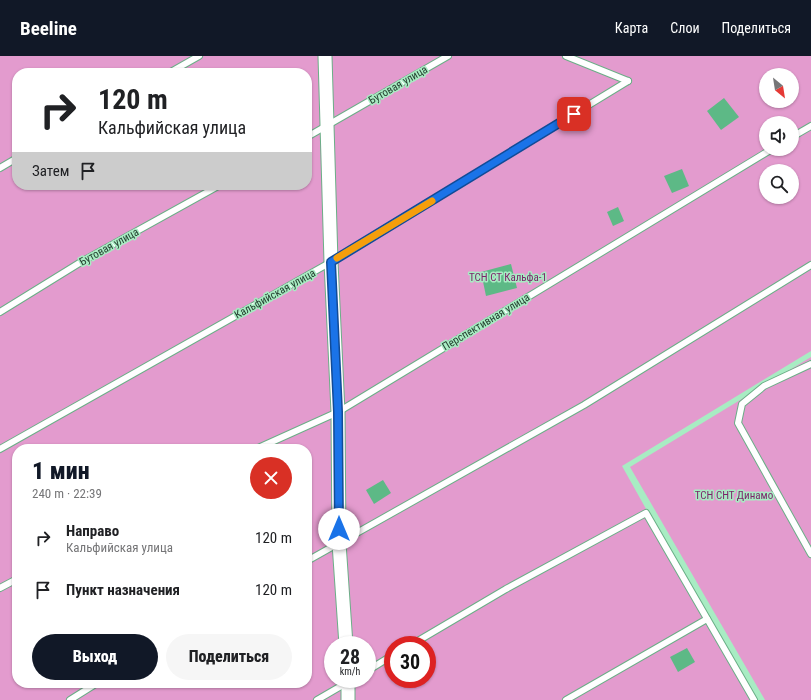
<!DOCTYPE html>
<html lang="ru">
<head>
<meta charset="utf-8">
<style>
	:root { --surface:#fff; --page:#f6f6f6; --text:#202124; --muted:#757577; --accent:#111827 }
	body { margin:0; font-family:"Roboto Condensed",sans-serif; background:var(--page); color:var(--text); height:100vh; display:flex; flex-direction:column; font-size:15px; white-space:nowrap }
	* { box-sizing:border-box; margin:0 }
	p { font-size:13px; color:var(--muted) }
	.icon { flex:none; width:22px; height:22px; fill:none; stroke:currentColor; stroke-width:2; stroke-linecap:round; stroke-linejoin:round }
	.map { position:relative; flex:1; overflow:hidden }
	.details { position:absolute; left:12px; top:388px; width:300px; height:244px; display:flex; flex-direction:column; background:var(--surface); border-radius:16px; box-shadow:0 1px 3px #0004 }
	.details>* { flex:none }
	.hud { position:absolute; left:12px; top:12px; width:300px; height:122px; border-radius:16px; box-shadow:0 1px 3px #0004; background:#fff; color:var(--text); overflow:hidden }
	.needle { width:26px; rotate:150deg }
	.fabs { position:absolute; left:759px; top:12px; display:grid; gap:8px }
	.fabs a { display:grid; place-items:center; width:40px; height:40px; border-radius:50%; background:var(--surface); box-shadow:0 1px 3px #0004; font-size:20px }
	.speed { position:absolute; left:324px; top:580px; display:flex; gap:8px; font-size:20px; font-weight:700; text-align:center }
	.speed>* { display:grid; place-content:center; width:52px; height:52px; border-radius:50%; background:var(--surface); box-shadow:0 1px 3px #0004; line-height:1 }
	.speed small { font-size:10px; font-weight:400 }
	.speed .limit { border:6px solid #d22; background:#fff; color:#111 }
	.pin { position:absolute; display:grid; place-items:center; width:34px; height:34px; color:#fff; margin:-17px; border-radius:8px; box-shadow:0 2px 6px #0006 }
	.me { position:absolute; width:44px; margin:-22px; rotate:0deg; stroke-linejoin:round; filter:drop-shadow(0 0 3px #0008) }
	.turn { display:flex; align-items:center; gap:14px; height:84px; padding:0 20px; font-size:18px }
	.turn .icon { width:52px; height:52px; stroke-width:2.5 }
	.turn b { display:block; font-size:28px; line-height:34px }
	.then { display:flex; align-items:center; height:38px; padding:0 20px; background:#0003; gap:8px; font-size:15px }
	.round { display:grid; place-items:center; flex:none; width:42px; height:42px; border-radius:21px; background:var(--page) }
	.overview { display:flex; align-items:center; justify-content:space-between; height:68px; padding:0 20px }
	h1 { font-size:24px; font-weight:800; line-height:30px; color:var(--accent) }
	.cta { display:flex; gap:8px; margin-top:auto; padding:8px 20px }
	.cta a { flex:1; height:46px; border-radius:24px; background:var(--accent); color:#fff; font-size:16px; font-weight:800; line-height:46px; text-align:center }
	.cta a+a { background:var(--page); color:var(--text) }
	ul { padding:0; list-style:none }
	li { display:flex; align-items:center; gap:12px; height:52px; padding:0 20px }
	li div { flex:1 }
	li b { display:block; font-size:15px }
	li em { font-style:normal }
	header { display:flex; align-items:center; gap:24px; box-sizing:border-box; height:56px; padding:0 20px; background:var(--accent); color:#fff }
	header strong { font-size:19px }
	nav { display:flex; gap:22px; margin-inline-start:auto; font-size:14px }
	.map>svg:first-child { display:block }
	.green { fill:#e39bce; fill-rule:evenodd }
	.building { fill:#5db986 }
	.lines { fill:none; stroke-linecap:round; stroke-linejoin:round }
	.lane-casing { stroke:#6bae87; stroke-width:8 }
	.street-casing { stroke:#6bae87; stroke-width:15 }
	.lane { stroke:#fff; stroke-width:6 }
	.street { stroke:#fff; stroke-width:13 }
	.route-casing { stroke:#114b97; stroke-width:10 }
	.route { stroke:#1a73e8; stroke-width:7 }
	.slow { stroke:#f59e0b; stroke-width:7 }
	.labels { text-anchor:middle; dominant-baseline:central; stroke-width:3; stroke-linejoin:round; paint-order:stroke }
	.street-label { font-size:11px; fill:#244030; stroke:#a8ecc3 }
	.park-label { font-size:11px; fill:#7c246a; stroke:#a8ecc3 }
</style>
</head>
<body>
<header>
<strong>Beeline</strong>
<nav><a>Карта</a><a>Слои</a><a>Поделиться</a></nav>
</header>
<div class="map">
<svg width="811" height="644" viewBox="0 0 811 644">
	<rect width="100%" height="100%" fill="#a8ecc3"/>
	<!-- green -->
	<g class="green">
		<path d="M 0,0 L 811,0 L 811,295 L 622,410 L 753,644 L 0,644 ZM 17,17 L 307,17 L 307,129 L 17,129 ZM 766,19 L 792,19 L 792,45 L 766,45 ZM 766,67 L 792,67 L 792,93 L 766,93 ZM 766,115 L 792,115 L 792,141 L 766,141 ZM 17,393 L 307,393 L 307,627 L 17,627 ZM 333,589 L 367,589 L 367,623 L 333,623 ZM 393,589 L 427,589 L 427,623 L 393,623 Z"/>
		<polygon points="811,301 811,644 765,644 630,411"/>
	</g>
	<!-- building -->
	<g class="building">
		<polygon points="724,42 739,61 721,74 707,55"/>
		<polygon points="682,113 689,130 672,137 664,120"/>
		<polygon points="618,151 624,165 613,170 607,156"/>
		<polygon points="511,208 517,232 486,240 481,216"/>
		<polygon points="383,424 391,437 374,448 366,434"/>
		<polygon points="687,592 695,606 678,616 670,601"/>
	</g>
	<g class="lines">
		<!-- lane casing -->
		<g class="lane-casing">
			<g id="lane">
				<polyline points="566,0 628,25"/>
				<polyline points="169,17 199,0"/>
				<polyline points="307,81 448,0"/>
				<polyline points="792,81 811,70"/>
				<polyline points="0,112 17,102"/>
				<polyline points="0,256 81,206 220,129"/>
				<polyline points="811,308 764,330 742,348 738,367 811,498"/>
				<polyline points="0,393 331,206 628,25"/>
				<polyline points="256,393 338,356 772,93"/>
				<polyline points="307,505 584,349 811,209"/>
				<polyline points="0,532 17,523"/>
				<polyline points="411,589 506,533 646,457 754,644"/>
				<polyline points="367,615 393,599"/>
				<polyline points="70,644 97,627"/>
				<polyline points="317,644 348,626"/>
				<polyline points="566,644 707,563"/>
			</g>
		</g>
		<!-- street casing -->
		<g class="street-casing">
			<g id="street">
				<polyline points="325,0 331,206 338,356 339,487 346,589"/>
				<polyline points="348,644 348,623"/>
			</g>
		</g>
		<!-- lane -->
		<use href="#lane" class="lane"/>
		<!-- street -->
		<use href="#street" class="street"/>
	</g>
	<g class="lines">
		<!-- route casing -->
		<g class="route-casing">
			<polyline id="route" points="339,473 338,356 331,206 574,58"/>
		</g>
		<!-- route -->
		<use href="#route" class="route"/>
		<!-- slow -->
		<polyline class="slow" points="337,202 432,145"/>
	</g>
	<g class="labels">
		<!-- street labels -->
		<g class="street-label">
			<text transform="translate(398 29) rotate(-30)">Бутовая улица</text>
			<text transform="translate(109 191) rotate(-29)">Бутовая улица</text>
			<text transform="translate(275 238) rotate(-29)">Кальфийская улица</text>
			<text transform="translate(486 266) rotate(-31)">Перспективная улица</text>
		</g>
		<!-- park labels -->
		<g class="park-label">
			<text x="508" y="221">ТСН СТ Кальфа-1</text>
			<text x="734" y="439">ТСН СНТ Динамо</text>
		</g>
	</g>
</svg>
<div class="fabs">
<a><svg class="needle" viewBox="-14 -14 28 28"><path d="M0-13l5 13h-10z" fill="#e53935"/><path d="M0 13l5-13h-10z" fill="#757577"/></svg></a>
<a><svg class="icon" aria-label="sound" viewBox="0 0 24 24"><path d="M4 9h4l5-4v14l-5-4H4zM17 9q2 3 0 6"/></svg></a>
<a><svg class="icon" aria-label="search" viewBox="0 0 24 24"><circle cx="10" cy="10" r="6"/><path d="M15 15l6 6"/></svg></a>
</div>
<div class="speed"><div>28<small>km/h</small></div><div class="limit">30</div></div>
<div class="pin" style="left:574px;top:58px;background:#d93025"><svg class="icon" aria-label="arrive" viewBox="0 0 24 24"><path d="M6 21V4h12l-3 4 3 4H6"/></svg></div>
<svg class="me" style="left:339px;top:473px" viewBox="-20 -20 40 40"><circle r="19" fill="#fff"/><path d="M0-13L10 11 0 6-10 11z" fill="#1a73e8"/></svg>
<div class="hud">
<div class="turn"><svg class="icon" aria-label="right" viewBox="0 0 24 24"><path d="M7 20v-9h11M14 6l5 5-5 5"/></svg><div><b>120 m</b>Кальфийская улица</div></div>
<div class="then">Затем<svg class="icon" aria-label="arrive" viewBox="0 0 24 24"><path d="M6 21V4h12l-3 4 3 4H6"/></svg></div>
</div>
<section class="details">
<div class="overview"><div><h1>1 мин</h1><p>240 m · 22:39</p></div><a class="round" style="background:#d93025;color:#fff"><svg class="icon" aria-label="close" viewBox="0 0 24 24"><path d="M6 6l12 12M18 6L6 18"/></svg></a></div>
<ul>
<li><svg class="icon" aria-label="right" viewBox="0 0 24 24"><path d="M7 20v-9h11M14 6l5 5-5 5"/></svg><div><b>Направо</b><p>Кальфийская улица</p></div><em>120 m</em></li>
<li><svg class="icon" aria-label="arrive" viewBox="0 0 24 24"><path d="M6 21V4h12l-3 4 3 4H6"/></svg><div><b>Пункт назначения</b></div><em>120 m</em></li>
</ul>
<div class="cta"><a>Выход</a><a>Поделиться</a></div>
</section>
</div>
</body>
</html>
